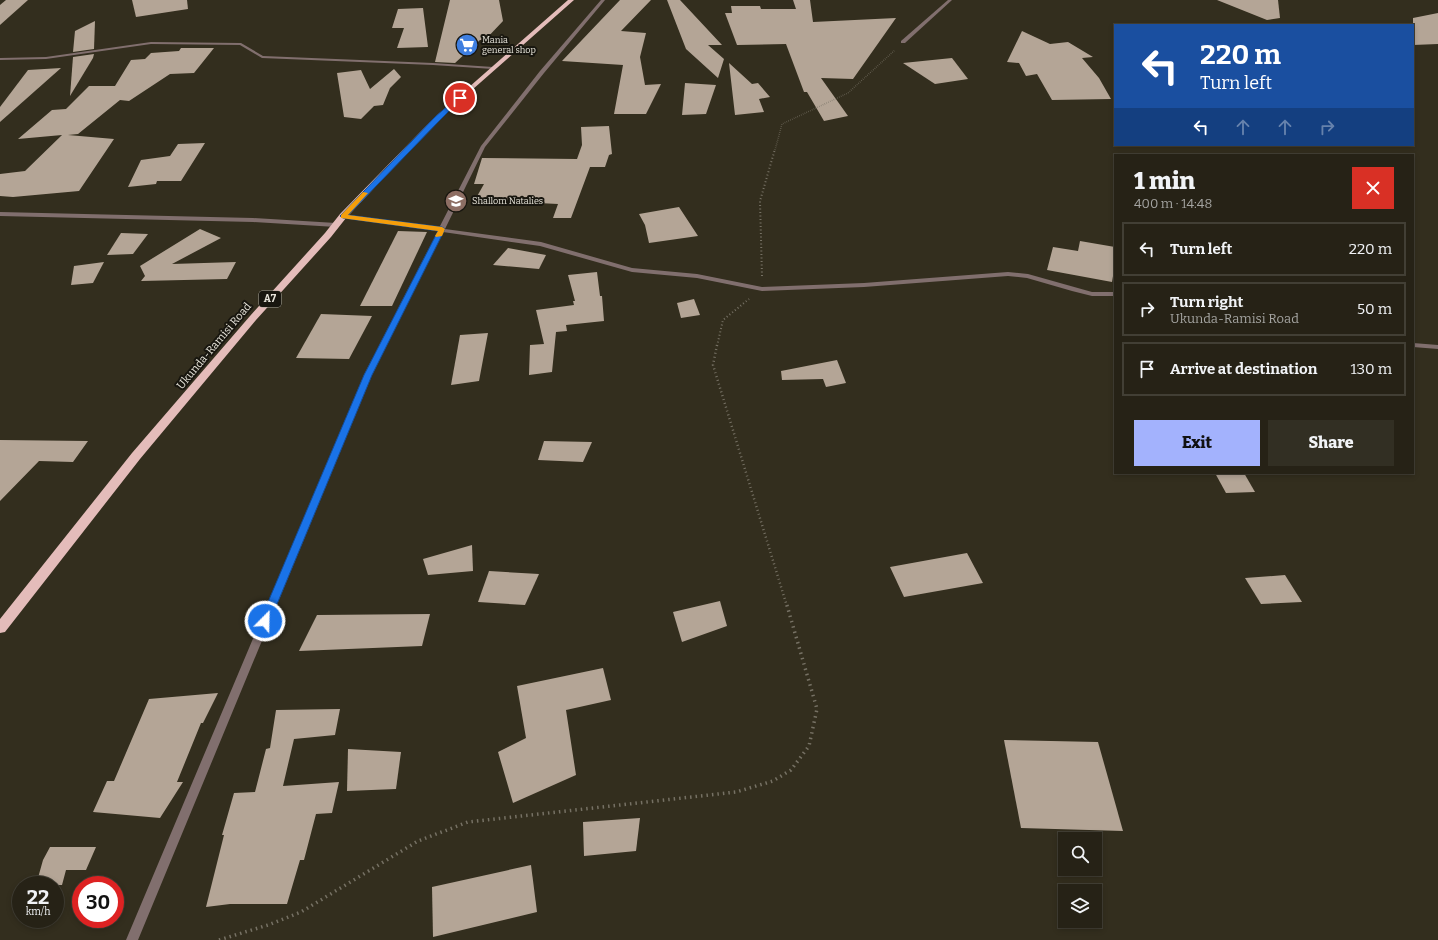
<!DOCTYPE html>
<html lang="en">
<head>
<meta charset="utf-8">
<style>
	:root { --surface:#262216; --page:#322f23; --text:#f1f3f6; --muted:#a4a4a1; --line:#423f35; --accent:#a3b2fd }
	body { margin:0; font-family:Bitter,serif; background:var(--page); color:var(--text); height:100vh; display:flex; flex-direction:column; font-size:15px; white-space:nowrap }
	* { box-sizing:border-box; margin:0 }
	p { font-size:13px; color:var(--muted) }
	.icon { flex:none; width:22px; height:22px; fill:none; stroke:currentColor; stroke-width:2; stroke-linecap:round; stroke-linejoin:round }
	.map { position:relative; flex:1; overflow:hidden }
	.drawer { position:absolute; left:1114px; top:154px; width:300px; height:320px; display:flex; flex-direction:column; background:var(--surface); border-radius:0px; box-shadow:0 2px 6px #0003,0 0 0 1px var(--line) }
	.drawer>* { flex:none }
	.guide { position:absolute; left:1114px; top:24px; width:300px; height:122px; border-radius:0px; box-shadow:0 2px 6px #0003,0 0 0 1px var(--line); background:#1a4fa0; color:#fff; overflow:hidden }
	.controls { position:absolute; left:1058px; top:832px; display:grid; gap:8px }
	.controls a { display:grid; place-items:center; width:44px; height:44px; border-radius:0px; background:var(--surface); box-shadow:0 2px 6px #0003,0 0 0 1px var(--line); font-size:20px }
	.speed { position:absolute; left:12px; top:876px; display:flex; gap:8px; font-size:20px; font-weight:700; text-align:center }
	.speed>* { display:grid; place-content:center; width:52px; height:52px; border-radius:50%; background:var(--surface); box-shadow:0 2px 6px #0003,0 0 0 1px var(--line); line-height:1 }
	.speed small { font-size:10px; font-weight:400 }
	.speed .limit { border:6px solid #d22; background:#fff; color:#111 }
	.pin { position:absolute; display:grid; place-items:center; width:34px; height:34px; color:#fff; margin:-17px; border:2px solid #fff; border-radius:50%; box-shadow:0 1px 4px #0007 }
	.me { position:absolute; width:44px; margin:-22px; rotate:23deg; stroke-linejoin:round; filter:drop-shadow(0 0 3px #0008) }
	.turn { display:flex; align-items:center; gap:14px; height:84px; padding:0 20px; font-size:18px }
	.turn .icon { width:52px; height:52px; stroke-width:2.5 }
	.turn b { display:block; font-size:28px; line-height:34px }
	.lanes { display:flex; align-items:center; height:38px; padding:0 20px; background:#0003; justify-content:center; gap:20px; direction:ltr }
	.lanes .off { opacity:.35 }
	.round { display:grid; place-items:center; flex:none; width:42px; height:42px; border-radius:0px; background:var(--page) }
	.overview { display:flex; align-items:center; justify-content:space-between; height:68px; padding:0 20px }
	h1 { font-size:24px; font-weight:800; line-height:30px }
	.button { display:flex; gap:8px; margin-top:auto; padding:8px 20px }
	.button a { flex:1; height:46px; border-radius:0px; background:var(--accent); color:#111; font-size:16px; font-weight:800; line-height:46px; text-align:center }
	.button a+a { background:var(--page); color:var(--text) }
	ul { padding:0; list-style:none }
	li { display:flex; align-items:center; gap:12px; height:54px; margin:0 8px 6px; padding:0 12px; border:2px solid var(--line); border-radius:0px }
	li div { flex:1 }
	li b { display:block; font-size:15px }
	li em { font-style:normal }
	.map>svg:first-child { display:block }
	.building { fill:#b4a596 }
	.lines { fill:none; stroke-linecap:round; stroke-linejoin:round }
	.path-far3 { stroke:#767164; stroke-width:1.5; stroke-dasharray:0.5 1.5; stroke-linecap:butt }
	.path-far2 { stroke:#767164; stroke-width:2; stroke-dasharray:1 2.5; stroke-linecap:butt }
	.path-far1 { stroke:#767164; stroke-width:2.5; stroke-dasharray:1 3; stroke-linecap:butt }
	.path { stroke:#767164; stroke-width:3.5; stroke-dasharray:1.5 4; stroke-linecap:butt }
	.minor { fill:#816f6e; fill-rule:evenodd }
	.trunk { fill:#e4bcba; fill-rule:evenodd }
	.route { fill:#1a73e8; stroke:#114b97 }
	.slow { fill:#f59e0b }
	.labels { text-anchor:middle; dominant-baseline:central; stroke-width:4; stroke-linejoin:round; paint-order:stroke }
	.far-poi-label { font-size:9px; fill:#e8e5db; stroke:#18160f; text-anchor:start }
	.shield { fill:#18160f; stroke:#aaa79e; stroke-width:1 }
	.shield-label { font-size:10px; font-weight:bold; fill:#e8e5db }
	.street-label { font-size:11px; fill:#e8e5db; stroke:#18160f }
</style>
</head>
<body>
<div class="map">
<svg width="1438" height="940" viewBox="0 0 1438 940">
	<rect width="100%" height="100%" fill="#332e1e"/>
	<!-- building -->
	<g class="building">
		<polygon points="6,0 28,0 0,25 0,5"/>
		<polygon points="132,0 187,0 188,9 136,17"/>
		<polygon points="450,0 499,0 503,21 485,40 480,40 455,63 435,62"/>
		<polygon points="620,0 651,0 621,31 646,33 640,57 645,85 661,84 646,114 614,114 623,65 562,61"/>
		<polygon points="667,0 680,0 722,45 708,45 724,59 718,78 686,49"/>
		<polygon points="793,0 810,0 813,22 896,18 853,79 821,78 848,116 824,121 807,92 804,92 786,44 737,45 725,13 732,13 731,6 760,6 761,9 796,9"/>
		<polygon points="1217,0 1278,0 1280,18 1267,20"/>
		<polygon points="423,8 428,47 397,48 404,28 392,28 398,9"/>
		<polygon points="1438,13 1438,44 1413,45 1413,18"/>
		<polygon points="95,21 94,49 73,52 75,31"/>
		<polygon points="1022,31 1050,44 1068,42 1093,57 1082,58 1099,78 1111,99 1052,100 1037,74 1026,76 1019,63 1007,62"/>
		<polygon points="181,48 214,48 194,73 170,74 129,101 120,100 78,134 68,135 114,139 79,191 13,197 0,196 0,174 25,171 62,135 18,139 52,110 66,109 89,86 115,86 131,60 145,59 151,53 179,51"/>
		<polygon points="94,54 93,58 70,96 73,57"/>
		<polygon points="952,58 968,79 935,84 903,63"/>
		<polygon points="729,63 752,84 758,83 770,97 759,99 764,112 735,115"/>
		<polygon points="61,68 0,122 0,107 28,70"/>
		<polygon points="394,69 401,77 390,88 383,105 374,106 361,119 344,117 337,73 361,70 370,89"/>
		<polygon points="685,83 716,85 706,114 682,115"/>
		<polygon points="609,126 612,154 609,155 605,167 590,167 571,218 553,218 558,204 475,200 484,184 474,184 482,158 577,159 582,145 581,127"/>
		<polygon points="205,143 181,181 157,181 156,184 128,187 141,160 170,156 178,144"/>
		<polygon points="679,207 698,236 649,243 645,225 639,214"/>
		<polygon points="200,229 221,238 172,264 236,262 227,279 141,281 145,276 140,266"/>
		<polygon points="398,231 427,232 392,306 360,306"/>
		<polygon points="121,233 148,234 133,254 107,255"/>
		<polygon points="1080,241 1115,247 1115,264 1112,282 1047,270 1053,247 1078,251"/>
		<polygon points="508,248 546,255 539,269 493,265"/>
		<polygon points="104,262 93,283 71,285 74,266"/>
		<polygon points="597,272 600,296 602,296 604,321 566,325 567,331 556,332 552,372 529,375 530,345 544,344 536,310 574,305 573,301 575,301 568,275"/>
		<polygon points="694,299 700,315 681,318 677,303"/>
		<polygon points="321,314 372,316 349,359 296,358"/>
		<polygon points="488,333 479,381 451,385 460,335"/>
		<polygon points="837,360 846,383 826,387 823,379 782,380 781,371"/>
		<polygon points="0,440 88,441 73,462 39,461 0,501"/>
		<polygon points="544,441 592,442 583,462 538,460"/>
		<polygon points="1215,473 1244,473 1255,492 1226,493"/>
		<polygon points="472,545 473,571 428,575 423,559"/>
		<polygon points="967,553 983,583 904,597 890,567"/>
		<polygon points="489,571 539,574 525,605 478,602"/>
		<polygon points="1285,575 1302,602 1261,604 1245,578"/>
		<polygon points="720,601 727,626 682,642 673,612"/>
		<polygon points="430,614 422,646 299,651 317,615"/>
		<polygon points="603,668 611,700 566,710 576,775 513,803 498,752 526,738 517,686"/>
		<polygon points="218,693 203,723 201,723 177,782 183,782 160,818 93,812 107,781 114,781 149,699"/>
		<polygon points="340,709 335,735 294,739 283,786 339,782 332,813 316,814 304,860 300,860 287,904 230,904 206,907 224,835 222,835 234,793 255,792 266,749 270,748 276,710"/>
		<polygon points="1004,740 1098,742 1123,831 1021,828"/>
		<polygon points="348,749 401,752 396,789 347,791"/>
		<polygon points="640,818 636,851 584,856 583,822"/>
		<polygon points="50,847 96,847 86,870 66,870 62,885 36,885 43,860"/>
		<polygon points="531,865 537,912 433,937 432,887"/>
	</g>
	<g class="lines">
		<!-- path-far3 -->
		<polyline class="path-far3" points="775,150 782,124 848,93 895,50"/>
		<!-- path-far2 -->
		<g class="path-far2">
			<polyline points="762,276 760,201 775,149"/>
			<polyline points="717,346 723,320 749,299"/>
		</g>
		<!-- path-far1 -->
		<polyline class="path-far1" points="717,345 713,365 786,603"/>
		<!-- path -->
		<polyline class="path" points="219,940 268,925 301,912 418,841 468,822 736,792 773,781 791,770 809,746 817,709 786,602"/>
		<!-- minor -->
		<g class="minor">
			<polygon points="601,0 605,0 544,73 485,147 445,229 541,242 632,268 697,274 762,287 864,283 1008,272 1028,274 1092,292 1115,292 1115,296 1092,296 1072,291 1027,278 1008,276 864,287 762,291 697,278 632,272 540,246 443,232 372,375 138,940 126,940 364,375 438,231 343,218 340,216 343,214 439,228 481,146 540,71"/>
			<polygon points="948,0 952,0 905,43 901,43 901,41"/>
			<polygon points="151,42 241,43 263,56 433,63 493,67 495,68 493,69 433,65 262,58 240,45 151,44 46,59 0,60 0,58 46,57"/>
			<polygon points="0,212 253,218 336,223 339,225 336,227 253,222 0,216"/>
			<polygon points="1413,343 1438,345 1438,349 1413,347"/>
		</g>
		<!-- trunk -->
		<polygon class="trunk" points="568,0 574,0 439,119 346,218 331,237 256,320 140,459 5,632 0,633 0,619 132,453 250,316 325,233 340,214 435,117"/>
	</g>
	<!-- route -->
	<polygon class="route" points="458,97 462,98 440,120 348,215 442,227 445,229 372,375 270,621 269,624 265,626 261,624 260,621 364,375 438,231 343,218 340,216 435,117"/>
	<!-- slow -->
	<polygon class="slow" points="363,192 368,193 348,215 442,227 445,229 442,236 436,237 435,236 438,231 341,218 341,215"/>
	<!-- icons -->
	<defs>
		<g id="supermarket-disc" transform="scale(1.15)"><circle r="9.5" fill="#3f7fe0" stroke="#18160f"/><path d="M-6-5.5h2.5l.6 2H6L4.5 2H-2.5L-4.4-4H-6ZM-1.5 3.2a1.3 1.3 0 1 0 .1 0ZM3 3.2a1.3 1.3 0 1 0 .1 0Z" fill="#fff"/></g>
		<g id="school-disc" transform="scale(1.15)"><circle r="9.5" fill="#8d6e63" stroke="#18160f"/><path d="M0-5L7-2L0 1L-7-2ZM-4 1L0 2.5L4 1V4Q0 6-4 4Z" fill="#fff"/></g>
	</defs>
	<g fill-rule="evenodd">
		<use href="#supermarket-disc" x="467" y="45"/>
		<use href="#school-disc" x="456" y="201"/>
	</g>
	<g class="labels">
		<!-- far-poi labels -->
		<g class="far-poi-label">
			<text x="482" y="40">Mania<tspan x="482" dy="10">general shop</tspan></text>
			<text x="472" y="201">Shallom Natalies</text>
		</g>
		<!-- shield labels -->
		<rect class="shield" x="259" y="291" width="22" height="16" rx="3"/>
		<g class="shield-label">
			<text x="270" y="299">A7</text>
		</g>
		<!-- street labels -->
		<g class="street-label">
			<text transform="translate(214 346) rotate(-50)">Ukunda-Ramisi Road</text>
		</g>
	</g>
</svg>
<div class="controls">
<a><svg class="icon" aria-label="search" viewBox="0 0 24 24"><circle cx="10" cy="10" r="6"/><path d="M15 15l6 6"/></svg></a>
<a><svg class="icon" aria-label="layers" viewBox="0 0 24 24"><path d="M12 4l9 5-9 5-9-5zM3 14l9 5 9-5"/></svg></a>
</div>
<div class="speed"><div>22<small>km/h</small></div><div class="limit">30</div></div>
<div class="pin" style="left:460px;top:98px;background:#d93025"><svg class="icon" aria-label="arrive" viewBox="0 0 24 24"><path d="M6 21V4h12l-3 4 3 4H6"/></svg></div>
<svg class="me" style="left:265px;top:621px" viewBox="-20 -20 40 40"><circle r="17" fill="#1a73e8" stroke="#fff" stroke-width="3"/><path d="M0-11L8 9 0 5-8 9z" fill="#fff"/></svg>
<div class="guide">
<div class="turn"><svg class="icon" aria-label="left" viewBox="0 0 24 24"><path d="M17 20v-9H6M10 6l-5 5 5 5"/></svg><div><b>220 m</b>Turn left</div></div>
<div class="lanes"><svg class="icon" aria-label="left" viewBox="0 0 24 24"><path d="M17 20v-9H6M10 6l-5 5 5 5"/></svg><svg class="icon off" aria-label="ahead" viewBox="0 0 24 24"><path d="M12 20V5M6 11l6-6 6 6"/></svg><svg class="icon off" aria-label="ahead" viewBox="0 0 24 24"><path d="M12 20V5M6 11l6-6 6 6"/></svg><svg class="icon off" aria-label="right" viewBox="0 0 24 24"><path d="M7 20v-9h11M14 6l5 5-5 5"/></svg></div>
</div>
<section class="drawer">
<div class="overview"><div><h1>1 min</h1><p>400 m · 14:48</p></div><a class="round" style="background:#d93025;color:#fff"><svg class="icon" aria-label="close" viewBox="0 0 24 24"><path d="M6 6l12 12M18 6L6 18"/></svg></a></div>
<ul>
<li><svg class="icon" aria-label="left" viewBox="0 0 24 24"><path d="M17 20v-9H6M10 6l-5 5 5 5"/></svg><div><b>Turn left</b></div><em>220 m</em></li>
<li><svg class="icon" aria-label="right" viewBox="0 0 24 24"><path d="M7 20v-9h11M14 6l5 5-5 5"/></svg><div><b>Turn right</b><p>Ukunda-Ramisi Road</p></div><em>50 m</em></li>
<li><svg class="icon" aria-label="arrive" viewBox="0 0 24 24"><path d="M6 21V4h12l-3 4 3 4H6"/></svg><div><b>Arrive at destination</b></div><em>130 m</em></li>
</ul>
<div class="button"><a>Exit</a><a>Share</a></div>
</section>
</div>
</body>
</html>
